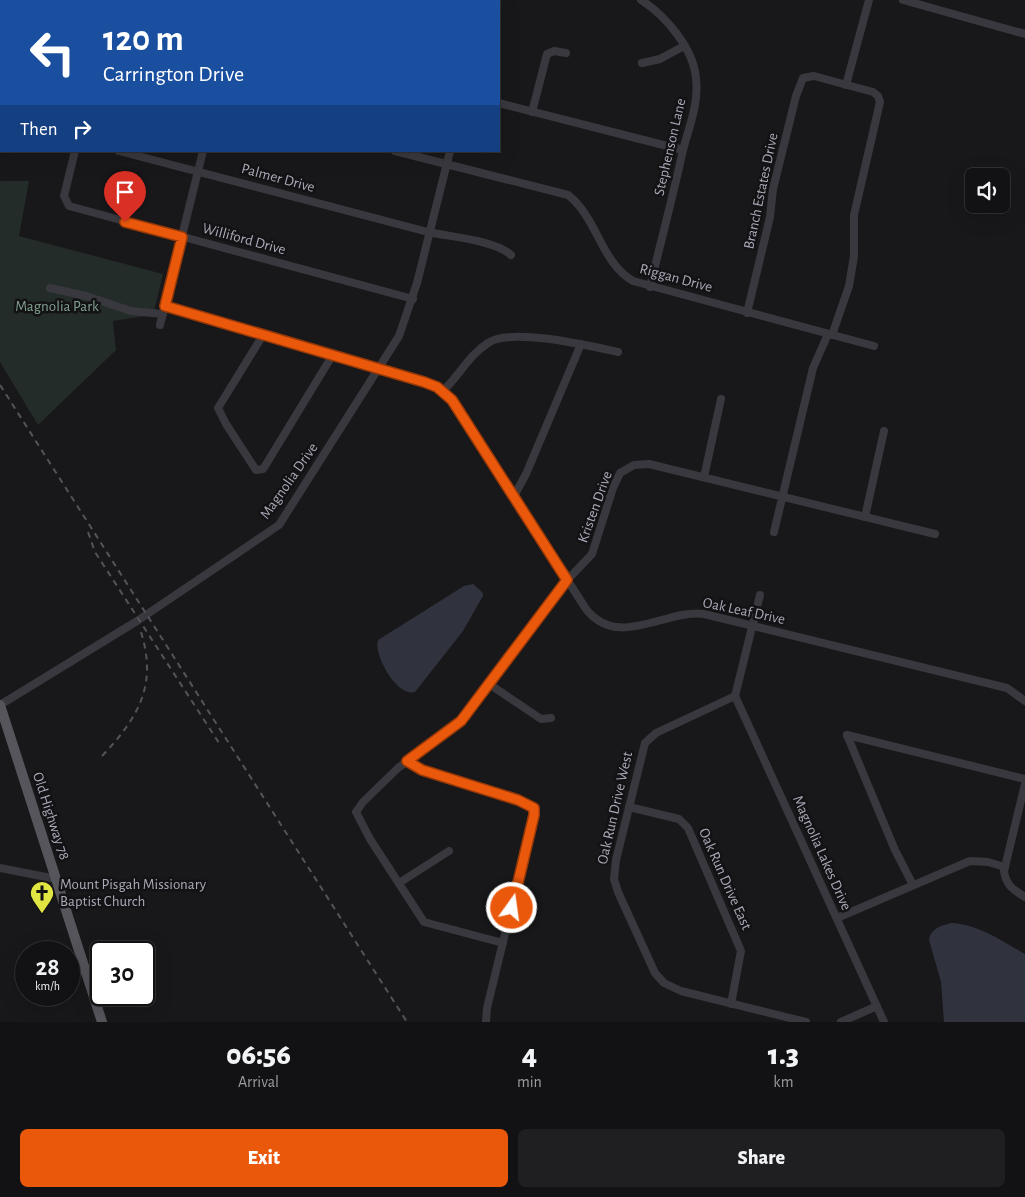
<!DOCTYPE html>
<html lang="en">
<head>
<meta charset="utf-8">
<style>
	:root { --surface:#121113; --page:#1f1f21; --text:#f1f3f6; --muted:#9c9da0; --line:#313133; --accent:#ea580c }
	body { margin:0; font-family:"Alegreya Sans",sans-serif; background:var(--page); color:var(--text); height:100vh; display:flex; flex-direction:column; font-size:19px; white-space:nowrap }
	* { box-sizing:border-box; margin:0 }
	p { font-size:16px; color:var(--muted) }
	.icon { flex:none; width:28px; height:28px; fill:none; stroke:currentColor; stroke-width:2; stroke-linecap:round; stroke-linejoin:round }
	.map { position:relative; height:1022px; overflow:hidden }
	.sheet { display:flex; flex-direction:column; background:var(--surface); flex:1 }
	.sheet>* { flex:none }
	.banner { position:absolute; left:0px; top:0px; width:500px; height:152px; box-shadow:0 5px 20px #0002,0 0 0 1px var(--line); background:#1a4fa0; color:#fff; overflow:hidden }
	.controls { position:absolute; left:965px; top:168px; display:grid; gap:10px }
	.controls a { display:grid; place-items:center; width:45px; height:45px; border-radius:8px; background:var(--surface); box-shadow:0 5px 20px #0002,0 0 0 1px var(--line); font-size:25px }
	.speed { position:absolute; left:15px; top:941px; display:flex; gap:10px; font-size:25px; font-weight:700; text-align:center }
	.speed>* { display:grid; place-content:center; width:65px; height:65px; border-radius:50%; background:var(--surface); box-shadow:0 5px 20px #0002,0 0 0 1px var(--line); line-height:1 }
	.speed small { font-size:12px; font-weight:400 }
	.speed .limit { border:2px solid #111; border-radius:8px; background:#fff; color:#111 }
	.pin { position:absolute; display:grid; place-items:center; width:42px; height:42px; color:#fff; margin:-51px -21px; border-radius:50% 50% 50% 0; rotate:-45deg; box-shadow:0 0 5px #0007 }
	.pin .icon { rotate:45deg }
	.me { position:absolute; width:55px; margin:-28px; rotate:14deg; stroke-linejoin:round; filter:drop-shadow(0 0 4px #0008) }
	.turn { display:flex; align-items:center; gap:18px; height:105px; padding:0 20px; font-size:22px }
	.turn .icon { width:65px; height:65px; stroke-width:2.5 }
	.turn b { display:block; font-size:35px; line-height:42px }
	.then { display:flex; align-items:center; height:48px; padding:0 20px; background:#0003; gap:10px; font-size:19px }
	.eta { display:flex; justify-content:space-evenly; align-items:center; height:85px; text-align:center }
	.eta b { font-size:30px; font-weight:800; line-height:35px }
	.cta { display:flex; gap:10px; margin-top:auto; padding:10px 20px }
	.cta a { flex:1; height:58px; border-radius:8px; background:var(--accent); color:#fff; font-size:20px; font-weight:800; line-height:58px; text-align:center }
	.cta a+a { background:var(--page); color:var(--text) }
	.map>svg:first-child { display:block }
	.green { fill:#232c28 }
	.water { fill:#30333e }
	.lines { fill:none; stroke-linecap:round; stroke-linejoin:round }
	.minor { stroke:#39383e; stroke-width:8 }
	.major { stroke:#56555c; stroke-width:10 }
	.rail { stroke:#54535a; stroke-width:2; stroke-dasharray:6 5; stroke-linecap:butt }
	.route-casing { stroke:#983908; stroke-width:12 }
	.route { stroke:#ea580c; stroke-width:9 }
	.labels { text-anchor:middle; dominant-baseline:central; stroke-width:5; stroke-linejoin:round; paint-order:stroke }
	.street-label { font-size:15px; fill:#abaab8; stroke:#131214 }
	.park-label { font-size:15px; fill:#82a190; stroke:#131214 }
	.poi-label { font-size:15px; fill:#abaab8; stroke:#131214; text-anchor:start }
</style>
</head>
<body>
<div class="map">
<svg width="1025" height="1022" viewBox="0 0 1025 1022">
	<rect width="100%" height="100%" fill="#181719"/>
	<!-- green -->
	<polygon class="green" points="0,181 29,181 19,236 163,274 153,315 113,321 116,350 38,425 0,362"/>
	<!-- water -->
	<g class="water">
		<path d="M 473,584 L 483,593 L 483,596 L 463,631 L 415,692 C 397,698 373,654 378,640 L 464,586 Z"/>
		<path d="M 951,923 C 978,924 1002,941 1025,954 L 1025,1022 L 944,1022 L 941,982 L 929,940 C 931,928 941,926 951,923 Z"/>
	</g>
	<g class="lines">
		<!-- minor -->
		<g class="minor">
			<polyline points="363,0 368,1"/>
			<path d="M 641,0 C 666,16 694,49 696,79 C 699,103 689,127 683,150 C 673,196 661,241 650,287"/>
			<polyline points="903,0 1025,34"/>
			<polyline points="42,1 42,0"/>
			<polyline points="113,1 113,0"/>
			<polyline points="240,1 240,0"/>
			<polyline points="487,1 488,0"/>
			<polyline points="0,48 1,48"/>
			<polyline points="642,63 660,59 684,46"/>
			<polyline points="846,85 869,0"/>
			<polyline points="499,103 683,150"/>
			<polyline points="532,112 547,54 554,51 566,53"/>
			<polyline points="0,139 1,138"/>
			<polyline points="75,151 64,196 69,206 413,299"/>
			<path d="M 119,151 C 222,178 325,205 428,232 C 450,237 495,240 511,255"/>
			<path d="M 395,151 L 568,195 C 597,217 601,263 633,281 L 874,346"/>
			<polyline points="50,288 86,296 131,311 163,314"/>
			<path d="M 165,306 L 424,382 L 437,387 L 452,401 L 586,609 C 618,650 665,609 704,614 L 1007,688 L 1025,701"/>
			<polyline points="747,313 770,217 773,189 796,96 803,78 814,76 873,92 878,96 880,102 854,215 854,256 849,286 832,335"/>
			<polyline points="160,325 203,151"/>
			<polyline points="263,335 218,408 226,424 256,470 263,469 265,466 332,356"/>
			<path d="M 443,391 C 459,376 469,355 488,343 C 511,327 590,346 618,352"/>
			<polyline points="704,477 721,399"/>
			<polyline points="514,496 526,474 581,344"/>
			<polyline points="865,517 884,431"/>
			<polyline points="774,532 813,368 828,334"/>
			<polyline points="489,684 541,719 551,718"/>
			<polyline points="735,696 656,733 645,743 616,860 614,879 618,892 655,973 664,983 681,991 806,1022"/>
			<polyline points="735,696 884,1022"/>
			<polyline points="735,696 760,595"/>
			<polyline points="0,705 137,621 279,525 399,336 417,283 450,151"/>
			<polyline points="847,735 1025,779"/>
			<polyline points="847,735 895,850 913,885"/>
			<polyline points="407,761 422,770 527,803 535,810 487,1008 486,1022"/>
			<path d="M 1025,784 L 1004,871 C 1006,885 1013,890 1025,897"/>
			<polyline points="629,807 679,819 688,828 741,951 731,1004"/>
			<polyline points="0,868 56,879"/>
			<polyline points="399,883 449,851"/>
			<polyline points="837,918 970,861 988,862 1005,867"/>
			<polyline points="503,943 424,922 370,839 356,812 363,802 398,768 461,721 555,593 592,554 613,488 620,473 634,465 649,464 935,534"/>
			<polyline points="841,1022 877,1006"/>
		</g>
		<!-- major -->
		<polyline class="major" points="0,705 102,1022"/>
		<!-- rail -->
		<g class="rail">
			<polyline points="0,385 407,1022"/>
			<polyline points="88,532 95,552 221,746"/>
			<path d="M 102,756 C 140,716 158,683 140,629"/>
		</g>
	</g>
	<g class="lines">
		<!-- route casing -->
		<g class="route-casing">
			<polyline id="route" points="125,222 182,237 165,306 424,382 437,387 452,400 567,580 461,721 407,761 422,770 518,800 534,808 534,815 512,908"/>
		</g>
		<!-- route -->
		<use href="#route" class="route"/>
	</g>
	<!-- icons -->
	<defs>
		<g id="church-pin" transform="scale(1.25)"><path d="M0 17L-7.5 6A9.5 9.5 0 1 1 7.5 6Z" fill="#e1e642" stroke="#131214"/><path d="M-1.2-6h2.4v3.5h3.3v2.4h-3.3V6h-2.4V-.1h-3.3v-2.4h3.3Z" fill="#111"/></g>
	</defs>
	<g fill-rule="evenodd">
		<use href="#church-pin" x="42" y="893"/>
	</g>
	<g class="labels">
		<!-- street labels -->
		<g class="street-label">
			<text transform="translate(670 147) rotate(-77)">Stephenson Lane</text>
			<text transform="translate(278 178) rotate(15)">Palmer Drive</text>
			<text transform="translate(761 191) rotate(-78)">Branch Estates Drive</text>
			<text transform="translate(244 239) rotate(15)">Williford Drive</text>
			<text transform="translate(676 278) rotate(15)">Riggan Drive</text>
			<text transform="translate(289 481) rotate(-55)">Magnolia Drive</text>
			<text transform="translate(595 507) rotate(-70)">Kristen Drive</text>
			<text transform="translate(744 611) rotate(12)">Oak Leaf Drive</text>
			<text transform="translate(615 808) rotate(-77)">Oak Run Drive West</text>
			<text transform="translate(51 816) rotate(72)">Old Highway 78</text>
			<text transform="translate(822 853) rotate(66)">Magnolia Lakes Drive</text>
			<text transform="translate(725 879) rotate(66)">Oak Run Drive East</text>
		</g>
		<!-- park labels -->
		<g class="park-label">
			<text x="57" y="306">Magnolia Park</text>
		</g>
		<!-- poi labels -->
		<g class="poi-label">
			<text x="60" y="884">Mount Pisgah Missionary<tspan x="60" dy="17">Baptist Church</tspan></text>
		</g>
	</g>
</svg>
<div class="controls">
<a><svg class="icon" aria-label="sound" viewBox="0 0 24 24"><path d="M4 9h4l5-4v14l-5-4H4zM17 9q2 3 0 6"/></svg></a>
</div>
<div class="speed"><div>28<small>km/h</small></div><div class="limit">30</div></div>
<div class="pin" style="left:125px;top:222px;background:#d93025"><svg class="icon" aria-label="arrive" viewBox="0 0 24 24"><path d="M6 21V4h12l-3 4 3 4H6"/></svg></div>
<svg class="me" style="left:512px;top:908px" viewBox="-20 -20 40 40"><circle r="17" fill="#ea580c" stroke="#fff" stroke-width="3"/><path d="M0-11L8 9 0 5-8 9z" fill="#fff"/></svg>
<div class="banner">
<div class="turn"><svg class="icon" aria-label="left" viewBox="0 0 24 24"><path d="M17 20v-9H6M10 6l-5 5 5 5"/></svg><div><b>120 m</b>Carrington Drive</div></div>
<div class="then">Then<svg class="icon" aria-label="right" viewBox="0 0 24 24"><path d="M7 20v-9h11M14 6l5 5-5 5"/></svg></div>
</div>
</div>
<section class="sheet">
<div class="eta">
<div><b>06:56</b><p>Arrival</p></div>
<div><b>4</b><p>min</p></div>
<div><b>1.3</b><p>km</p></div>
</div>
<div class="cta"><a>Exit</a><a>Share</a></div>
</section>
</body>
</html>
